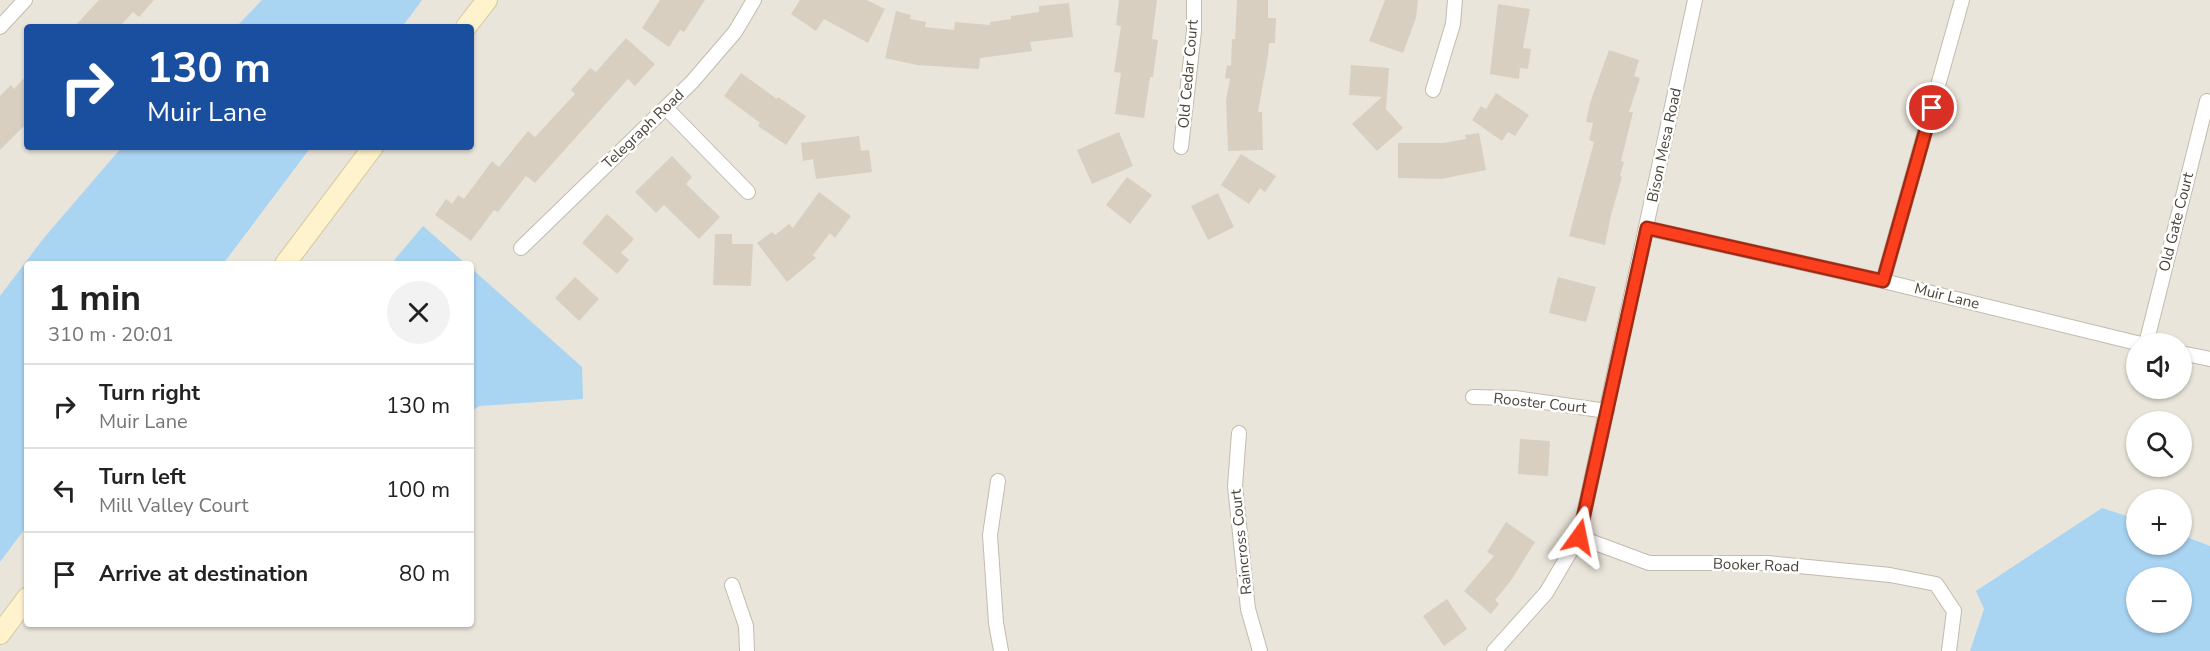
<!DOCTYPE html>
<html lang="en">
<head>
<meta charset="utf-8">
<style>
	:root { --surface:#fff; --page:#f2f2f2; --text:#222; --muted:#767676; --line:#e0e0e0 }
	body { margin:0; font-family:"Nunito Sans",sans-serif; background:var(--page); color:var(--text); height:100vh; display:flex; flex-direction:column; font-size:22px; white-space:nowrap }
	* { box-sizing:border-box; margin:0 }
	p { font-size:20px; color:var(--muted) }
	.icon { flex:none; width:33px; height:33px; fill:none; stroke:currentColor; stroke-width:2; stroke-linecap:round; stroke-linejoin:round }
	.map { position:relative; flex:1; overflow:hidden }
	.drawer { position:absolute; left:24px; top:261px; width:450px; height:366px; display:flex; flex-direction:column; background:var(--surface); border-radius:6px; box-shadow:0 2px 4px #0004 }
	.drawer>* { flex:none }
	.hud { position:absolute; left:24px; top:24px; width:450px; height:126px; border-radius:6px; box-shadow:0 2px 4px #0004; background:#1a4fa0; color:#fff; overflow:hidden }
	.fabs { position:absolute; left:2126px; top:333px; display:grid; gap:12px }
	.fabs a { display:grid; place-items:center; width:66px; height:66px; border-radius:50%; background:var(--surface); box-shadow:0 2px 4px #0004; font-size:30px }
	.pin { position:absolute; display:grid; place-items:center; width:51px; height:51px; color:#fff; margin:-26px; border:3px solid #fff; border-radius:50%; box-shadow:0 2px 6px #0007 }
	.me { position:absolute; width:66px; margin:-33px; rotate:12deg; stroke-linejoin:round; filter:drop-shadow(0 0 4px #0008) }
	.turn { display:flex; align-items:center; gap:21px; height:126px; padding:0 24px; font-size:27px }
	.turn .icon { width:78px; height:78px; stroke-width:2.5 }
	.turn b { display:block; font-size:42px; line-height:51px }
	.round { display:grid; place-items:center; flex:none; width:63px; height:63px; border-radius:32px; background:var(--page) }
	.headline { display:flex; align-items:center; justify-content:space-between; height:102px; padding:0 24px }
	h1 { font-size:36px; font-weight:700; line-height:45px }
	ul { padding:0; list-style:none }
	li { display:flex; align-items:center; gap:18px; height:84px; padding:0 24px; border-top:2px solid var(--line) }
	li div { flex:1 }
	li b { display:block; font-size:22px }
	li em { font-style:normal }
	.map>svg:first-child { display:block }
	.residential { fill:#eae5da; fill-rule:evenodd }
	.water { fill:#a9d4f2; fill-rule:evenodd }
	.building { fill:#d8cfc1 }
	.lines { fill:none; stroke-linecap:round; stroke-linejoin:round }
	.street-casing { stroke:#c2bbae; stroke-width:16 }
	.secondary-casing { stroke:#d6c79b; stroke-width:22 }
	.street { stroke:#fff; stroke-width:14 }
	.secondary { stroke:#fff3cd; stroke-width:20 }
	.route-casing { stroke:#a42913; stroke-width:15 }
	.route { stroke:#fc3f1d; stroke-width:10 }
	.labels { text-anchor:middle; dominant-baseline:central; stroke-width:5; stroke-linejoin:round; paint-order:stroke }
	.street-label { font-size:15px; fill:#4b4439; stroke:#fff }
</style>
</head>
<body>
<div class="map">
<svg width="2210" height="651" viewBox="0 0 2210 651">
	<rect width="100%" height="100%" fill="#f6f3ec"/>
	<!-- residential -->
	<path class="residential" d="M 0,0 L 2210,0 L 2210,651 L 0,651 ZM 27,27 L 471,27 L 471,147 L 27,147 ZM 27,264 L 471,264 L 471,624 L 27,624 ZM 2136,344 L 2181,344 L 2181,388 L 2136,388 ZM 2136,422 L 2181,422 L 2181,466 L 2136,466 ZM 2136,500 L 2181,500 L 2181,544 L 2136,544 ZM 2136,578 L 2181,578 L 2181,622 L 2136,622 Z"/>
	<!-- water -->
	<g class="water">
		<polygon points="262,0 422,0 402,27 236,27"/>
		<polygon points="122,147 311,147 223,264 27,264 27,526 0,562 0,296 43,239"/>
		<polygon points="423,226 466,264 391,264"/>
		<polygon points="471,268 582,367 583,399 480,406 471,411"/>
		<path d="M 2102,508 L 2136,519 L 2136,544 L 2181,544 L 2181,535 L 2210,546 L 2210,651 L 1970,651 L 1984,609 L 1976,591 ZM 2136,578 L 2181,578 L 2181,622 L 2136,622 Z"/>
	</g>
	<!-- building -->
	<g class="building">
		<polygon points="99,0 154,0 139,17 133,12 119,27 74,27"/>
		<polygon points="660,0 705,0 684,32 680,30 669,47 642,28"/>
		<polygon points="800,0 867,0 885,9 868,43 824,19 816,31 791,14"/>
		<polygon points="1119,0 1157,0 1152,39 1158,40 1153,77 1150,77 1144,118 1115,114 1121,73 1114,72 1121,26 1116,25"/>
		<polygon points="1237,0 1268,0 1268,18 1276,18 1275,43 1269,43 1268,56 1258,112 1262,112 1263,150 1228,151 1226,100 1230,79 1225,78 1227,65 1231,66 1232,39 1235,39"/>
		<polygon points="1385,0 1418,0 1416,18 1403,53 1369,41"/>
		<polygon points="1069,3 1073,37 1030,42 1032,51 980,58 979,69 917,65 885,58 896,11 911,15 910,19 926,22 925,27 954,30 955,22 990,25 990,22 1011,19 1011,16 1039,12 1039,6"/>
		<polygon points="1498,4 1530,9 1523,48 1531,49 1528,69 1520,68 1519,79 1490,74"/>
		<polygon points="626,38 655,64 635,86 628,79 535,183 526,176 498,212 494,210 471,241 435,215 446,199 452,204 458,195 464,199 492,161 499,167 528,131 535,137 575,94 571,90 590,68 596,72"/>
		<polygon points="1609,50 1639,60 1634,76 1640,78 1629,112 1633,112 1621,161 1624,162 1620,176 1622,177 1611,215 1605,245 1569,236 1594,142 1589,140 1593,123 1586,122 1590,103"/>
		<polygon points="1351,65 1389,68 1386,109 1403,128 1377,151 1352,124 1382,97 1349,95"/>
		<polygon points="741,73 777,99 778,97 806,116 786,145 758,126 760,123 724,96"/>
		<polygon points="27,75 27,123 0,150 0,96 11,85 14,89"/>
		<polygon points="1496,93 1529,115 1515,136 1508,132 1502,141 1472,120 1481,106 1486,109"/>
		<polygon points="1119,132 1133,166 1092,184 1077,150"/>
		<polygon points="1479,133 1486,170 1441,179 1398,178 1398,143 1443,143 1466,139 1465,135"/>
		<polygon points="859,136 861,151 869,150 872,172 816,179 813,159 803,161 801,143"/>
		<polygon points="1241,154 1276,176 1265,192 1260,188 1249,204 1221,185"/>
		<polygon points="672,156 692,177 686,184 720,217 699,239 664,205 656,213 635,192"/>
		<polygon points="1127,177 1152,195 1130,224 1106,205"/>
		<polygon points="819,192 851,216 835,238 830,233 813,255 816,258 787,282 757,243 772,232 775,235 789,224 793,228"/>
		<polygon points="1218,193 1234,227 1208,240 1191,206"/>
		<polygon points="607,214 634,239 621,253 629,260 617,274 582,243"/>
		<polygon points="715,234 732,234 732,244 753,244 751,286 713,285"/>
		<polygon points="575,277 599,299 579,321 555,298"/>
		<polygon points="1558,277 1596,287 1586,322 1549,313"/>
		<polygon points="1520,439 1550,441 1548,476 1518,474"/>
		<polygon points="1506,522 1535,542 1510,582 1495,600 1499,604 1491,614 1464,591 1494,556 1487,552"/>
		<polygon points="1447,599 1467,629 1444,646 1423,616"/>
	</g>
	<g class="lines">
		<!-- street casing -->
		<g class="street-casing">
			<g id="street">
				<polyline points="0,27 25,0"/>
				<polyline points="1433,90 1453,24 1455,0"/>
				<polyline points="666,108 748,192"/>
				<polyline points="1181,147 1194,31 1194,0"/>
				<polyline points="1646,228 1883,281 2141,344"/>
				<polyline points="521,248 692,82 735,32 754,0"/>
				<polyline points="1883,281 1962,0"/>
				<polyline points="2146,344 2207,101"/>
				<polyline points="2181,353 2210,359"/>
				<polyline points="1473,397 1515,398 1607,411"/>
				<polyline points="1239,433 1235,486 1248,609 1260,651"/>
				<polyline points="998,481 990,535 996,623 1001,651"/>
				<polyline points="1579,537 1649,563 1768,563 1890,575 1936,584 1954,611 1949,651"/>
				<polyline points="732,585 746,626 747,651"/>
				<polyline points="1494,651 1546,593 1579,537 1695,0"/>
			</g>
		</g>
		<!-- secondary casing -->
		<g class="secondary-casing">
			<g id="secondary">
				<polyline points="466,27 487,0"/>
				<polyline points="285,264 373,147"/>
				<polyline points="0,634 27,598"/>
			</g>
		</g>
		<!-- street -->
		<use href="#street" class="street"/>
		<!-- secondary -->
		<use href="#secondary" class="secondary"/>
	</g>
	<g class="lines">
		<!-- route casing -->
		<g class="route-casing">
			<polyline id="route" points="1579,537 1647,228 1883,281 1932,108"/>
		</g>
		<!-- route -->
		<use href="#route" class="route"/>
	</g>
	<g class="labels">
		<!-- street labels -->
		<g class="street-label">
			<text transform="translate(1188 74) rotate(-85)">Old Cedar Court</text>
			<text transform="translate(643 129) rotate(-44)">Telegraph Road</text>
			<text transform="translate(1664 145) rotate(-78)">Bison Mesa Road</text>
			<text transform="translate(2176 222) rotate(-76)">Old Gate Court</text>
			<text transform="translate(1947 296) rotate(14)">Muir Lane</text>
			<text transform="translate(1540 403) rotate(6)">Rooster Court</text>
			<text transform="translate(1241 542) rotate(-96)">Raincross Court</text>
			<text transform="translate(1756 565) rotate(2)">Booker Road</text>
		</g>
	</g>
</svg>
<div class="fabs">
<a><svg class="icon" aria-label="sound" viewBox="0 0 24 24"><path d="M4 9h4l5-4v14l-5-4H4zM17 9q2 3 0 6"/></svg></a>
<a><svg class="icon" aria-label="search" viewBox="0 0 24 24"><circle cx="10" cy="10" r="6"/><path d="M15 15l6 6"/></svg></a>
<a>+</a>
<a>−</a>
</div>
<div class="pin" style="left:1932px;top:108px;background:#d93025"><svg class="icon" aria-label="arrive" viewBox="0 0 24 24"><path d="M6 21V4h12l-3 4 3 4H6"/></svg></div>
<svg class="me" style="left:1579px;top:537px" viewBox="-20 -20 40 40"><path d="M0-17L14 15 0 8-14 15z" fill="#fc3f1d" stroke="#fff" stroke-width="4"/></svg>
<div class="hud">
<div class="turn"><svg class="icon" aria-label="right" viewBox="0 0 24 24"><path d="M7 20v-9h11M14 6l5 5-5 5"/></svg><div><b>130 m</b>Muir Lane</div></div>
</div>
<section class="drawer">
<div class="headline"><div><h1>1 min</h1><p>310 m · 20:01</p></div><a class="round"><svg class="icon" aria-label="close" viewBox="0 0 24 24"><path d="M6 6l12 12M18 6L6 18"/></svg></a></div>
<ul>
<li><svg class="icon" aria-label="right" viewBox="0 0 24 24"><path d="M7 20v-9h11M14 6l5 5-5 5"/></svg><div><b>Turn right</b><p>Muir Lane</p></div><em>130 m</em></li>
<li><svg class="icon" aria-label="left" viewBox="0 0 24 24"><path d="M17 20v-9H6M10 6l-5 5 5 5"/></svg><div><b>Turn left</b><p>Mill Valley Court</p></div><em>100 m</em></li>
<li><svg class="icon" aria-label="arrive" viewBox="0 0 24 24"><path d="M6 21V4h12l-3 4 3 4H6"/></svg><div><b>Arrive at destination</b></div><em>80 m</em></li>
</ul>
</section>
</div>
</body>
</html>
